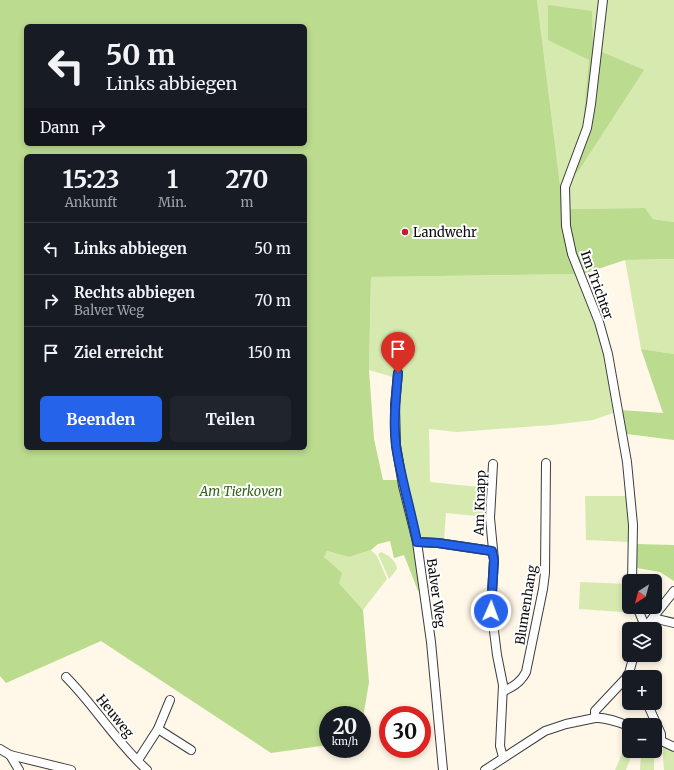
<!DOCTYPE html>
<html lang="de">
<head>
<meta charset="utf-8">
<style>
	:root { --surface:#171b24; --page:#20242c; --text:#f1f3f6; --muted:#9ea1a6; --line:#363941; --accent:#2563eb }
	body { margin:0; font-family:Merriweather,serif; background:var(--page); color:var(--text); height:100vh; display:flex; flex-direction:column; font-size:15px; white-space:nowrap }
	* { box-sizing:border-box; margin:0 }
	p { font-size:13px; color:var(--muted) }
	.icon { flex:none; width:22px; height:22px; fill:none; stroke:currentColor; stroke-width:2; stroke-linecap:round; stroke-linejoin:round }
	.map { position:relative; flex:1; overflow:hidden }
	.panel { position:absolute; left:24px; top:154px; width:283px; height:296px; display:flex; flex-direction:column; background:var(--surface); border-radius:6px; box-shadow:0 2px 6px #0003 }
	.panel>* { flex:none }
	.banner { position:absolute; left:24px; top:24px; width:283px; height:122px; border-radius:6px; box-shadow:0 2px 6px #0003; background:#171b24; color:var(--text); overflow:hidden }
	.needle { width:26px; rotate:216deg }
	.fabs { position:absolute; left:622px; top:574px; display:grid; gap:8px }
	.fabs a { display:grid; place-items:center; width:40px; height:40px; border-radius:6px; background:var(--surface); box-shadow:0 2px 6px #0003; font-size:20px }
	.speed { position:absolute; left:319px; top:706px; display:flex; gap:8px; font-size:20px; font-weight:700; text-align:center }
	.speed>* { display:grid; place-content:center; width:52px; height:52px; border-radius:50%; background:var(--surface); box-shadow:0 2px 6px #0003; line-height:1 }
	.speed small { font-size:10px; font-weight:400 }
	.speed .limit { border:6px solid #d22; background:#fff; color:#111 }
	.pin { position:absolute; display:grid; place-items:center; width:34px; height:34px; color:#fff; margin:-41px -17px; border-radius:50% 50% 50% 0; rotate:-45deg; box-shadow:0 0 4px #0007 }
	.pin .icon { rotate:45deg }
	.me { position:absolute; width:44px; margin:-22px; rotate:2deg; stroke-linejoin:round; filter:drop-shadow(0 0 3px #0008) }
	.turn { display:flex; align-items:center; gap:14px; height:84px; padding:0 16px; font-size:18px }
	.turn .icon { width:52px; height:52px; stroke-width:2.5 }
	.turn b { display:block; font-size:28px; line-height:34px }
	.then { display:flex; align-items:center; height:38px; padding:0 16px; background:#0003; gap:8px; font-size:15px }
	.eta { display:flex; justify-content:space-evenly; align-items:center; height:68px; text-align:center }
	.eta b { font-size:24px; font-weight:700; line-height:28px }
	.primary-button { display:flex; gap:8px; margin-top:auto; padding:8px 16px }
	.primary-button a { flex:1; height:46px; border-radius:6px; background:var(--accent); color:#fff; font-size:16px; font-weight:700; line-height:46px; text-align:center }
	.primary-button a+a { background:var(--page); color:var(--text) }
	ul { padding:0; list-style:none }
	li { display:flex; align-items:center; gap:12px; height:52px; padding:0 16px; border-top:1px solid var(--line) }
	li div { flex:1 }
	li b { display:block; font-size:15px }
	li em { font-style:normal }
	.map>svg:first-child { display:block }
	.green { fill:#d6eab0 }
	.forest { fill:#bbdb8f; fill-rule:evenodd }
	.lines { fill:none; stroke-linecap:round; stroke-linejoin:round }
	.minor-casing { stroke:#3d3d3d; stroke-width:10 }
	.minor { stroke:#fff; stroke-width:8 }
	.route-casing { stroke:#184099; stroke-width:10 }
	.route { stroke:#2563eb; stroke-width:7 }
	.poi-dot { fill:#bf1e3a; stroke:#fff; stroke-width:1.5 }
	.labels { text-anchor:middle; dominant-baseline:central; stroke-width:4; stroke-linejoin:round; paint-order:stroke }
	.poi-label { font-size:13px; fill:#0a0a0a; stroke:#fff; text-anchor:start }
	.street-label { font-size:13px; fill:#0a0a0a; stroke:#fff }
	.park-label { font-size:13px; font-style:italic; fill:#326319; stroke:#fff }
</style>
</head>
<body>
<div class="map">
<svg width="674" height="770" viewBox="0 0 674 770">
	<rect width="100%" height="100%" fill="#fff7e7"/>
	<!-- green -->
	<g class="green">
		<polygon points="537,0 674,0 674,222 653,219 645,208 563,209"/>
		<polygon points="674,259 674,354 641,349 625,260"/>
		<polygon points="583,274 611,350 616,412 593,420 552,425 457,432 429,429 430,482 489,488 487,517 446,513 444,540 418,541 394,452 390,411 393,377 369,370 371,277"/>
		<polygon points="585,496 627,496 630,542 586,540"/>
		<polygon points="371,550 377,556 387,579 363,610 339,583 324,556 327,551 349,557"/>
		<path d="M 381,552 C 388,555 397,561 397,569 L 389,579 L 378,554 Z"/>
		<polygon points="580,582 629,584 629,607 635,607 636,613 579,609"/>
		<polygon points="629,737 629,751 633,751 626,770 615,770"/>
		<polygon points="662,744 674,750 674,770 664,770"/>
		<polygon points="636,751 654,751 654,770 640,770 641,755"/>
	</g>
	<!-- forest -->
	<g class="forest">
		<path d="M 0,0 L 537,0 L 563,209 L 645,208 L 653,219 L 674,222 L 674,259 L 625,260 L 583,274 L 371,277 L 369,370 L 374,439 L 383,480 L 397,480 L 415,544 L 421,589 L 418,591 L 404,555 L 394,558 L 390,541 L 378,544 L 371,550 L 349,557 L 327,551 L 324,557 L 342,573 L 339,583 L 363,610 L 369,682 L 362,724 L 362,715 L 328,715 L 328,745 L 271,753 L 101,641 L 6,683 L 0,676 ZM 26,26 L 305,26 L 305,144 L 26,144 ZM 26,156 L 305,156 L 305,448 L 26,448 Z"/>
		<polygon points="548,5 592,11 593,48 644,70 577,173 573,171 580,156 589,60 548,40"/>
		<polygon points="641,349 674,354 674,440 627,434 620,410 663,413"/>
		<polygon points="636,544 674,545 674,581 660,572 637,568"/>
	</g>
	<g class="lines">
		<!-- minor casing -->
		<g class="minor-casing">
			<g id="minor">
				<polyline points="603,0 591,104 587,128 565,187 566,226 572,254 599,322 608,354 627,462 633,525 632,581"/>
				<polyline points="398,373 395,405 396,445 403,486 417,542 431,642 443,770"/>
				<polyline points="493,464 490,518 494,560 491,607 497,655 503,685 500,746 503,757"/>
				<polyline points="417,542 438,543 492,551"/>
				<polyline points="637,607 645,626"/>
				<polyline points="653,618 674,623"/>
				<polyline points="644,629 674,591"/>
				<path d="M 66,677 C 95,706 116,742 147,770"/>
				<path d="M 504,691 C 514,686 521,682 526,672 L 543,589 L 545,573 L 546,463"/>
				<polyline points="647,703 661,734 661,741"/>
				<path d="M 595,718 C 606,717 618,722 629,726"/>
				<polyline points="158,729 170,700"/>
				<polyline points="655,738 674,747"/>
				<polyline points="0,749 10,755 19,770"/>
				<polyline points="10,755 71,770"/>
				<polyline points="138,760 158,729 191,750"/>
				<polyline points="485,770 545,731 566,724 595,718 595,711 626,678 629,673 634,655"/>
			</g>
		</g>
		<!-- minor -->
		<use href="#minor" class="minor"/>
	</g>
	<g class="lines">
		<!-- route casing -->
		<g class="route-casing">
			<path id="route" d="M 398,373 C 396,397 393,422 396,446 C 401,479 411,510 417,542 L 438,543 L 492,551 L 494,560 L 491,611"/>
		</g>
		<!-- route -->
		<use href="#route" class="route"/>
	</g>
	<!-- markers -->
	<circle class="poi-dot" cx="405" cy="232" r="4"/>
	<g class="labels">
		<!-- poi labels -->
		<g class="poi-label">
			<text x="413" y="232">Landwehr</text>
		</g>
		<!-- street labels -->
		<g class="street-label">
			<text transform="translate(597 285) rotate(70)">Im Trichter</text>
			<text transform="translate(480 503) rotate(-88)">Am Knapp</text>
			<text transform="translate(436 593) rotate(82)">Balver Weg</text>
			<text transform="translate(526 605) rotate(-81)">Blumenhang</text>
			<text transform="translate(115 716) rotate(51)">Heuweg</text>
		</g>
		<!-- park labels -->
		<g class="park-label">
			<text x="241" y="491">Am Tierkoven</text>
		</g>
	</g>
</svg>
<div class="fabs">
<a><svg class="needle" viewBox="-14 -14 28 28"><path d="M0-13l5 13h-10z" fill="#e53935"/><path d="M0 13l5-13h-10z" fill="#9ea1a6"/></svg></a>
<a><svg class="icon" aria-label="layers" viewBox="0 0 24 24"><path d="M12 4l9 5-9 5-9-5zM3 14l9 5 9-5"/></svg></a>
<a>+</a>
<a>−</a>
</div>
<div class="speed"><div>20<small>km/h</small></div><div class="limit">30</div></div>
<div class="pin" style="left:398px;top:373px;background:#d93025"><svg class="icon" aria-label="arrive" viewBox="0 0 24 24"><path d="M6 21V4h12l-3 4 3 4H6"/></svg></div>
<svg class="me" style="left:491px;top:611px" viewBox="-20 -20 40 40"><circle r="17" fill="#2563eb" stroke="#fff" stroke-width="3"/><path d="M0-11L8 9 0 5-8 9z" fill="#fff"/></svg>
<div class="banner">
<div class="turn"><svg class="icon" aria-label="left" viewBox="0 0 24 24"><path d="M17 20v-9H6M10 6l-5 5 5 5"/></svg><div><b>50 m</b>Links abbiegen</div></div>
<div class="then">Dann<svg class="icon" aria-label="right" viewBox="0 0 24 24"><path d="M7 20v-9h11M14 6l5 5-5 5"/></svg></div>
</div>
<section class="panel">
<div class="eta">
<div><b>15:23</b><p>Ankunft</p></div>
<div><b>1</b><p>Min.</p></div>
<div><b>270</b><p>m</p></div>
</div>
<ul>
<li><svg class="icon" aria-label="left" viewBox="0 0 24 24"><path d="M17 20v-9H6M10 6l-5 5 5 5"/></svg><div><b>Links abbiegen</b></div><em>50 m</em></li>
<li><svg class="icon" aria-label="right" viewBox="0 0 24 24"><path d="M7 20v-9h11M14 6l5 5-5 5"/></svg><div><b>Rechts abbiegen</b><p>Balver Weg</p></div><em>70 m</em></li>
<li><svg class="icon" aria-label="arrive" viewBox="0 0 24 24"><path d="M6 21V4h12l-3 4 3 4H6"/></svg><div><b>Ziel erreicht</b></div><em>150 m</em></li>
</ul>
<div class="primary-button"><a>Beenden</a><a>Teilen</a></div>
</section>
</div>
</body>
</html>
